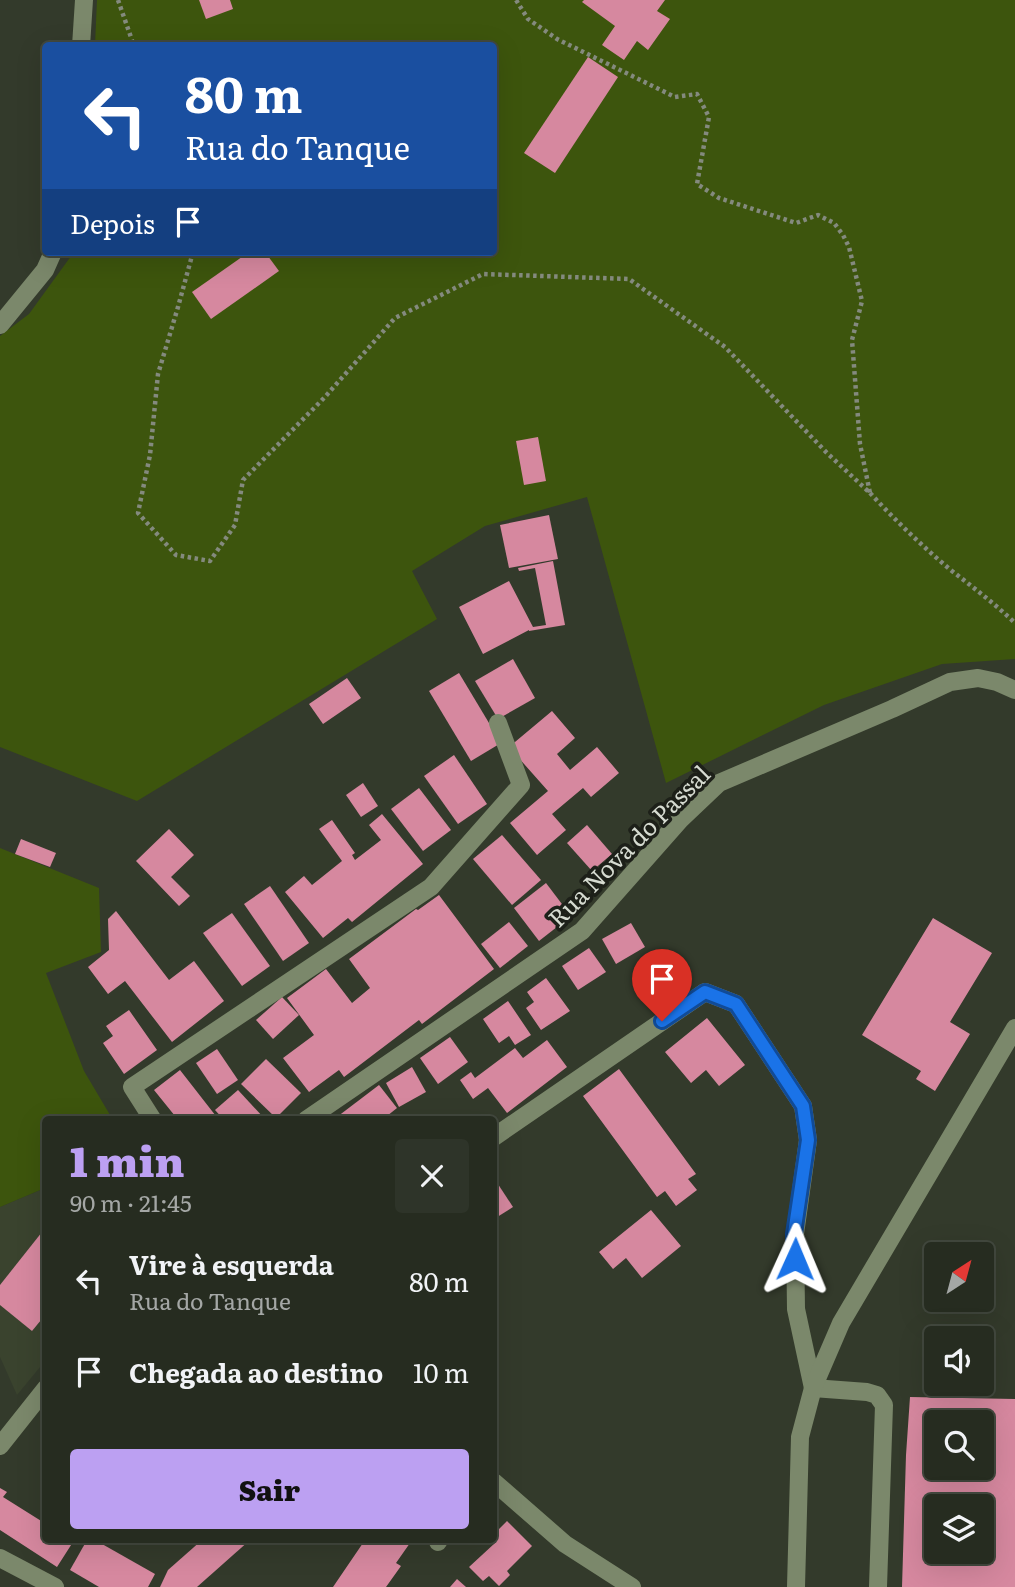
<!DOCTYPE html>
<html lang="pt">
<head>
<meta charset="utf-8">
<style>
	:root { --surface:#262c20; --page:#2e3429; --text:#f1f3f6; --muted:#a4a7a5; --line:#42483e; --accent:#bca0f2 }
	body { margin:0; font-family:Literata,serif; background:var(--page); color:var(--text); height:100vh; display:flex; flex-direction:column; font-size:26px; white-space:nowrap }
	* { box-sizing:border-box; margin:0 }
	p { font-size:23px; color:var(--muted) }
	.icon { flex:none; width:38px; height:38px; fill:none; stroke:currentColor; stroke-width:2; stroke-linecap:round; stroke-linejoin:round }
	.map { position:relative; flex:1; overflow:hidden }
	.panel { position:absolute; left:42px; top:1116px; width:455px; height:427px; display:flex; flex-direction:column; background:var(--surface); border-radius:7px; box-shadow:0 7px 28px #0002,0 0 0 2px var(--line) }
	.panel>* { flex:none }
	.banner { position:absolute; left:42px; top:42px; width:455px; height:214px; border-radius:7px; box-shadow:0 7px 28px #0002,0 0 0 2px var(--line); background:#1a4fa0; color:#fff; overflow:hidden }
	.needle { width:46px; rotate:36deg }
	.buttons { position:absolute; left:924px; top:1242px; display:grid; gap:14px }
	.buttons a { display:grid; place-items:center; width:70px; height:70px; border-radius:7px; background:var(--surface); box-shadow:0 7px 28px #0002,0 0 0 2px var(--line); font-size:35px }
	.pin { position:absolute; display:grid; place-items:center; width:60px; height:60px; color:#fff; margin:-72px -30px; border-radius:50% 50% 50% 0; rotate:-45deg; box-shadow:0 0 7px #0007 }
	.pin .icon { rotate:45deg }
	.me { position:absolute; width:77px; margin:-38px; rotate:1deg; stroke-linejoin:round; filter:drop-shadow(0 0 5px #0008) }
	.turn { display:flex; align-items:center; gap:24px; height:147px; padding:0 28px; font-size:32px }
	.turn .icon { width:91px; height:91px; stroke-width:2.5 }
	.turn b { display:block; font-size:49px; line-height:60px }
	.then { display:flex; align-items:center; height:66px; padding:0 28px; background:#0003; gap:14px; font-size:26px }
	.round { display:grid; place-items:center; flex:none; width:74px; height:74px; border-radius:7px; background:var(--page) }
	.summary { display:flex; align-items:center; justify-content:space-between; height:119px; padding:0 28px }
	h1 { font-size:42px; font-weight:800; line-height:52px; color:var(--accent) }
	.action { display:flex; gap:14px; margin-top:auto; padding:14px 28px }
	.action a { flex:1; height:80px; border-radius:7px; background:var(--accent); color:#111; font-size:28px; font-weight:800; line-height:80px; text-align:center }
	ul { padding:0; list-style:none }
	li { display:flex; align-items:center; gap:21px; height:91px; padding:0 28px }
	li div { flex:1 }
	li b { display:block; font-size:26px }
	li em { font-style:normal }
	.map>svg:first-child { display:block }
	.built { fill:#3a432e }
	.green { fill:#3d550d }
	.building { fill:#d6889f; fill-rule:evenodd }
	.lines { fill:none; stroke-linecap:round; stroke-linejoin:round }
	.path { stroke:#848a7e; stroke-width:4.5; stroke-dasharray:3.5 3.5; stroke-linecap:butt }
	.minor { stroke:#7b886b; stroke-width:18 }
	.route-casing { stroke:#114b97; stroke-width:18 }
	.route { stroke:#1a73e8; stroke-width:12 }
	.labels { text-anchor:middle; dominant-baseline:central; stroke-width:7; stroke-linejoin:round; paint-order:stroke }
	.street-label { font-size:24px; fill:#d6dbd1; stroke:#1d2019 }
</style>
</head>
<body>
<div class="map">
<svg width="1015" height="1587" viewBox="0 0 1015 1587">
	<rect width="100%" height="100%" fill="#333a2b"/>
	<!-- built -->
	<polygon class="built" points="45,1188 45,1361 17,1395 0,1357 0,1207"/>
	<!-- green -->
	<g class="green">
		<polygon points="97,0 1015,0 1015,659 942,664 824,705 666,783 587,497 485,526 412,571 437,619 137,801 0,747 0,336 29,314 74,252 494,252 494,46 95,45"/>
		<polygon points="0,848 99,888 101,952 46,973 84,1071 113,1120 46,1120 45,1188 0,1207"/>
	</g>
	<!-- building -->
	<g class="building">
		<polygon points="199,0 230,0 233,9 206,19"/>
		<polygon points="584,0 665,0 657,11 670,19 648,50 637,41 624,60 602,45 615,26 582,2"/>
		<polygon points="588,57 618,77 555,173 524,153"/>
		<polygon points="249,252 265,252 279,271 211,319 192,292"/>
		<polygon points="538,437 546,481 524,485 516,441"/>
		<polygon points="549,515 558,559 509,568 500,525"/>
		<polygon points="553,561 565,625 529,631 529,630 483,654 459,607 509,581 533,627 546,625 535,568 519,571 518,568"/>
		<polygon points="513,659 535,698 498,719 475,681"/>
		<polygon points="459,673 501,743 471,761 429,691"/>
		<polygon points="347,678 361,698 323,724 309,704"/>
		<polygon points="552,711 575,738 557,754 570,770 597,747 619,773 591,797 583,788 552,814 566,830 537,855 510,823 548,791 509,747"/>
		<polygon points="454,755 487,804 458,824 424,776"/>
		<polygon points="363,783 378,806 361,817 346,795"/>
		<polygon points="419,788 451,830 423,851 391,809"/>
		<polygon points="382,814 423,864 352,922 348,918 323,938 285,892 304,876 312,885 342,861 319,829 332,820 355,853 352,855 355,860 381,840 369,825"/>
		<polygon points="587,825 612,854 592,871 567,843"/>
		<polygon points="169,829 194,855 171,877 190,896 179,906 136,861"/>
		<polygon points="502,835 541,880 512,905 473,859"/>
		<polygon points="21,839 56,853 50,867 15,854"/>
		<polygon points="546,883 571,916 539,941 514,908"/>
		<polygon points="270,886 309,943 283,961 244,904"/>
		<polygon points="439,895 494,969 422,1024 419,1020 344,1077 339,1070 309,1092 283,1058 314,1035 287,998 326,969 352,1003 370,988 349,959 416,909 418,910"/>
		<polygon points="116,911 169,980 194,961 224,1001 172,1042 125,981 108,994 88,967 109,950 108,919"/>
		<polygon points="232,913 270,966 242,986 203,933"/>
		<polygon points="933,918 992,953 950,1022 970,1034 935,1091 916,1079 921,1071 862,1035"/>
		<polygon points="509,922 528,946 500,968 481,944"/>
		<polygon points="631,923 645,947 616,964 602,939"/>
		<polygon points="589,948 606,972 578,990 562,966"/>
		<polygon points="546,978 570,1011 541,1030 526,1008 534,1002 527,992"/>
		<polygon points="282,997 299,1015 273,1039 256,1020"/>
		<polygon points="508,1001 531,1035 515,1045 509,1036 499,1043 483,1019"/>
		<polygon points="129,1010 157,1050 124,1074 103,1043 113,1036 106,1026"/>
		<polygon points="707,1018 745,1065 719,1086 706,1070 691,1083 665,1052"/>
		<polygon points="450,1037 468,1062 438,1084 420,1058"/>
		<polygon points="547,1040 567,1067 507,1113 488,1088 473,1099 460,1080 471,1072 475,1078 515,1048 523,1058"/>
		<polygon points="217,1049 238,1080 217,1094 196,1063"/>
		<polygon points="266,1059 301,1093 276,1118 241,1084"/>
		<polygon points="412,1067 426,1092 399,1107 386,1083"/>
		<polygon points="619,1069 696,1174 688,1179 697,1190 676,1206 665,1191 657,1197 583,1096"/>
		<polygon points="180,1070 219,1120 169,1120 175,1116 154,1090"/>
		<polygon points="379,1085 397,1108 382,1120 333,1120"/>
		<polygon points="238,1090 264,1118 262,1120 224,1120 215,1110"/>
		<polygon points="494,1178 513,1207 494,1219"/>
		<polygon points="651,1210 681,1246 642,1278 626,1258 613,1269 599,1252"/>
		<polygon points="46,1227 46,1314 32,1331 0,1305 0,1285"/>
		<path d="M 910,1397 L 1015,1399 L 1015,1587 L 902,1587 L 906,1455 ZM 936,1423 L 982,1423 L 982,1468 L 936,1468 ZM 936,1507 L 982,1507 L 982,1552 L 936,1552 Z"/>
		<polygon points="0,1488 7,1492 3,1497 46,1524 46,1540 70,1540 73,1542 57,1567 0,1530"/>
		<polygon points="507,1521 532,1546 507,1571 510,1575 499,1586 489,1576 483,1581 469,1567 495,1543 492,1540 494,1540 494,1534"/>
		<polygon points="87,1540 95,1540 155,1574 148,1587 99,1587 70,1570"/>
		<polygon points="202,1540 250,1540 197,1587 160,1587 168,1570"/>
		<polygon points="365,1540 405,1540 410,1543 396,1563 401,1566 386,1587 333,1587"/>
		<polygon points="457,1579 466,1587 450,1587"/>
	</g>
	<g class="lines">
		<!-- path -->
		<g class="path">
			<polyline points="118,0 134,46"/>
			<polyline points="193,252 178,307 158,374 150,455 138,513 176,555 210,561 235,525 243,480 324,398 395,318 483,274 629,279 725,347 827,453 870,493 860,444 852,340 862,301 849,247 843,235 834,223 818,215 796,223 719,198 697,184 709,117 697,94 675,97 557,39 528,19 516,0"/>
			<path d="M 870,493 C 896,521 923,547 952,571 C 974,588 995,604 1015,623"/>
		</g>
		<!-- minor -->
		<g class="minor">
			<polyline points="81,46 84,0"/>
			<polyline points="0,325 45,270 53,252"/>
			<polyline points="153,1120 132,1087 431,887 521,785 498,723"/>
			<polyline points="306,1120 582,931 680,820 719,783 892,709 950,682 978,678 997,682 1015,690"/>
			<polyline points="494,1137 705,992 736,1004 803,1106 808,1140 795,1234 796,1309 813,1388 867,1392 877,1395 884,1405 878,1587"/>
			<polyline points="0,1446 46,1388"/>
			<polyline points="494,1482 565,1544 632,1587"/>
			<polyline points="438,1542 439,1540"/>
			<polyline points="0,1558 55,1587"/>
			<polyline points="796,1587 800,1437 813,1388 841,1323 1015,1028"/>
		</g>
	</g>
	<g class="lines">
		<!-- route casing -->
		<g class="route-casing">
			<polyline id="route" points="662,1021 705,992 736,1004 803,1106 808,1140 794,1234 795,1259"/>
		</g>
		<!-- route -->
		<use href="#route" class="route"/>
	</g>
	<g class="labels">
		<!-- street labels -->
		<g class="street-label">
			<text transform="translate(628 845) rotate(-45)">Rua Nova do Passal</text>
		</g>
	</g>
</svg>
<div class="buttons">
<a><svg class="needle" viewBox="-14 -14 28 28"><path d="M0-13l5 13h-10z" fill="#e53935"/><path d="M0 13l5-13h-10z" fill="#a4a7a5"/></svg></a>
<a><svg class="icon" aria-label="sound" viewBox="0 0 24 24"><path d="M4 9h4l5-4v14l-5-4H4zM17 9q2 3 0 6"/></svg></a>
<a><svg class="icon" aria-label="search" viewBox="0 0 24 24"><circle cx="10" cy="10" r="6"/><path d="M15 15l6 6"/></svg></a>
<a><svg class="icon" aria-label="layers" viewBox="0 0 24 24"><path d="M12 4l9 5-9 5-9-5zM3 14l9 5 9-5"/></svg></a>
</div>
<div class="pin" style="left:662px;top:1021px;background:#d93025"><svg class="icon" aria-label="arrive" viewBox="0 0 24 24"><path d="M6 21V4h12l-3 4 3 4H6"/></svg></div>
<svg class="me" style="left:795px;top:1259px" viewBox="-20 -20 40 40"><path d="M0-17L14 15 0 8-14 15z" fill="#1a73e8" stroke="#fff" stroke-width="4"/></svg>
<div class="banner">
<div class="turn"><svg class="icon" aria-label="left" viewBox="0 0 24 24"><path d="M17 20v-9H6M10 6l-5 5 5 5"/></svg><div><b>80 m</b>Rua do Tanque</div></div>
<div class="then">Depois<svg class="icon" aria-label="arrive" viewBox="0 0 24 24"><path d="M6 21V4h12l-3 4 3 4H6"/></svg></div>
</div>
<section class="panel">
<div class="summary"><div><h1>1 min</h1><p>90 m · 21:45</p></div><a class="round"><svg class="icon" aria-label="close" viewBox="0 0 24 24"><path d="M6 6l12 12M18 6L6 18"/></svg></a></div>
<ul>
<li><svg class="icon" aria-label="left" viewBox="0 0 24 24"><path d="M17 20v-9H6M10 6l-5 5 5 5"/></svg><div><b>Vire à esquerda</b><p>Rua do Tanque</p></div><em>80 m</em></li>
<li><svg class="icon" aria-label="arrive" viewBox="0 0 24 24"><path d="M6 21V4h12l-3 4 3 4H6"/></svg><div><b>Chegada ao destino</b></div><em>10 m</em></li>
</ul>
<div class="action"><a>Sair</a></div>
</section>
</div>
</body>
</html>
